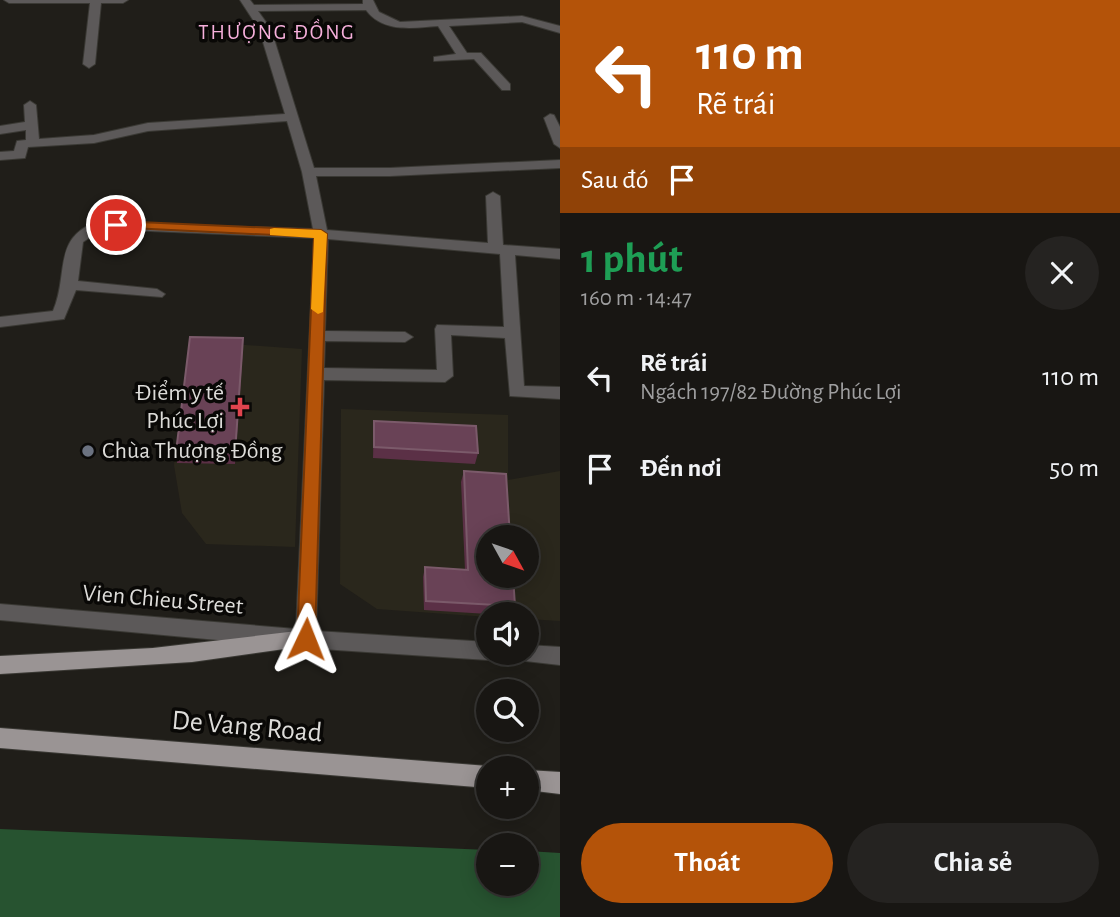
<!DOCTYPE html>
<html lang="vi">
<head>
<meta charset="utf-8">
<style>
	:root { --surface:#181613; --page:#252321; --text:#f1f3f6; --muted:#9f9fa0; --line:#363533; --accent:#b45309 }
	body { margin:0; font-family:"Alegreya Sans",sans-serif; background:var(--page); color:var(--text); height:100vh; display:flex; flex-direction:column; font-size:26px; white-space:nowrap }
	* { box-sizing:border-box; margin:0 }
	p { font-size:23px; color:var(--muted) }
	.icon { flex:none; width:38px; height:38px; fill:none; stroke:currentColor; stroke-width:2; stroke-linecap:round; stroke-linejoin:round }
	.map { position:relative; flex:1; overflow:hidden }
	.details { display:flex; flex-direction:column; background:var(--surface); width:560px }
	.details>* { flex:none }
	.guide { background:#b45309; color:#fff; overflow:hidden }
	.needle { width:46px; rotate:130deg }
	.controls { position:absolute; left:476px; top:525px; display:grid; gap:14px }
	.controls a { display:grid; place-items:center; width:63px; height:63px; border-radius:50%; background:var(--surface); box-shadow:0 4px 18px #0003,0 0 0 2px var(--line); font-size:35px }
	.pin { position:absolute; display:grid; place-items:center; width:60px; height:60px; color:#fff; margin:-30px; border:4px solid #fff; border-radius:50%; box-shadow:0 2px 7px #0007 }
	.me { position:absolute; width:77px; margin:-38px; rotate:2deg; stroke-linejoin:round; filter:drop-shadow(0 0 5px #0008) }
	.turn { display:flex; align-items:center; gap:24px; height:147px; padding:0 21px; font-size:32px }
	.turn .icon { width:91px; height:91px; stroke-width:2.5 }
	.turn b { display:block; font-size:49px; line-height:60px }
	.then { display:flex; align-items:center; height:66px; padding:0 21px; background:#0003; gap:14px; font-size:26px }
	.round { display:grid; place-items:center; flex:none; width:74px; height:74px; border-radius:37px; background:var(--page) }
	.head { display:flex; align-items:center; justify-content:space-between; height:119px; padding:0 21px }
	h1 { font-size:42px; font-weight:600; line-height:52px; color:#1e9e55 }
	.cta { display:flex; gap:14px; margin-top:auto; padding:14px 21px }
	.cta a { flex:1; height:80px; border-radius:42px; background:var(--accent); color:#fff; font-size:28px; font-weight:600; line-height:80px; text-align:center }
	.cta a+a { background:var(--page); color:var(--text) }
	ul { padding:0; list-style:none }
	li { display:flex; align-items:center; gap:21px; height:91px; padding:0 21px }
	li div { flex:1 }
	li b { display:block; font-size:26px }
	li em { font-style:normal }
	main { display:flex; flex:1; min-height:0 }
	.map>svg:first-child { display:block }
	.built { fill:#2a271c; fill-rule:evenodd }
	.forest { fill:#275330 }
	.lines { fill:none; stroke-linecap:round; stroke-linejoin:round }
	.minor-casing { stroke:#3a3934; stroke-width:2 }
	.major-casing { stroke:#3a3934; stroke-width:2 }
	.minor { fill:#5c5959; fill-rule:evenodd }
	.major { fill:#9a9494; fill-rule:evenodd }
	.wall { fill:#5b3046 }
	.shaded-wall { fill:#3d212d }
	.building { fill:#694256; stroke:#7b5a6a; stroke-width:2 }
	.route { fill:#b45309; stroke:#753606; stroke-width:2 }
	.slow { fill:#f59e0b }
	.health-dot { fill:#e0444e; stroke:#090806; stroke-width:2.5 }
	.worship-dot { fill:#6b7280; stroke:#090806; stroke-width:2.5 }
	.labels { text-anchor:middle; dominant-baseline:central; stroke-width:7; stroke-linejoin:round; paint-order:stroke }
	.far-neighbourhood-label { font-size:21px; letter-spacing:2px; fill:#f6afdb; stroke:#090806 }
	.poi-label { font-size:24px; fill:#dddcd9; stroke:#090806; text-anchor:end }
	.street-label { font-size:24px; fill:#dddcd9; stroke:#090806 }
	.near-street-label { font-size:28px; fill:#dddcd9; stroke:#090806 }
</style>
</head>
<body>
<main>
<div class="map">
<svg width="560" height="917" viewBox="0 0 560 917">
	<rect width="100%" height="100%" fill="#201e19"/>
	<!-- built -->
	<g class="built">
		<polygon points="189,341 302,349 295,547 206,544 182,513 174,465"/>
		<path d="M 341,409 L 508,415 L 508,480 L 560,471 L 560,621 L 527,619 L 527,614 L 488,614 L 488,617 L 377,609 L 340,584 ZM 488,537 L 527,537 L 527,576 L 488,576 Z"/>
	</g>
	<!-- forest -->
	<polygon class="forest" points="0,829 488,850 488,884 527,884 527,851 560,853 560,917 0,917"/>
	<g class="lines">
		<!-- minor casing -->
		<g class="minor-casing">
			<g id="minor">
				<polygon points="4,0 128,0 123,3 101,3 95,64 89,68 83,64 90,3 9,3"/>
				<path d="M 240,0 L 250,0 L 254,5 L 363,4 L 363,0 L 373,0 L 379,12 L 400,22 L 522,16 L 560,26 L 560,33 L 522,22 L 449,26 L 467,53 L 481,53 L 510,84 L 510,90 L 502,90 L 474,59 L 434,61 L 434,57 L 456,54 L 438,26 C 413,28 383,33 366,10 L 258,11 L 271,29 L 314,168 L 390,168 L 560,160 L 560,168 L 390,176 L 316,176 L 327,230 L 488,243 L 486,196 L 493,192 L 500,196 L 503,245 L 560,249 L 560,259 L 515,255 L 524,386 L 560,387 L 560,399 L 510,396 L 505,338 L 451,335 L 453,376 L 445,382 L 324,380 L 316,631 L 488,642 L 488,653 L 497,653 L 495,657 L 488,660 L 306,648 L 0,620 L 0,604 L 296,629 L 314,238 L 103,229 L 83,242 L 78,281 L 157,289 L 165,294 L 162,297 L 76,290 L 64,319 L 0,327 L 0,317 L 53,311 C 69,274 52,239 96,222 L 313,229 L 302,172 L 287,121 L 148,131 L 94,143 L 28,147 L 25,158 L 0,160 L 0,152 L 14,151 L 17,141 L 26,140 L 26,130 L 0,134 L 0,126 L 25,122 L 24,105 L 30,101 L 36,105 L 39,139 L 94,135 L 148,123 L 285,114 L 259,29 ZM 328,239 L 500,254 L 504,327 L 437,325 L 435,329 L 437,370 L 324,368 L 325,341 L 405,342 L 413,337 L 405,332 L 325,331 Z"/>
				<polygon points="550,114 554,115 560,127 560,148 554,144 544,118"/>
				<polygon points="527,645 560,647 560,665 508,659 505,653 527,653"/>
			</g>
		</g>
		<!-- major casing -->
		<g class="major-casing">
			<g id="major">
				<polygon points="306,630 313,633 316,639 313,645 192,662 0,674 0,656 153,648"/>
				<polygon points="0,728 488,766 492,768 488,768 488,788 0,748"/>
				<polygon points="527,770 560,772 560,794 527,790"/>
			</g>
		</g>
		<!-- minor -->
		<use href="#minor" class="minor"/>
		<!-- major -->
		<use href="#major" class="major"/>
	</g>
	<!-- wall -->
	<g class="wall">
		<polygon points="243,348 235,464 177,463 176,452"/>
		<polygon points="374,421 478,453 475,464 373,458"/>
		<polygon points="464,471 515,606 512,614 488,614 424,610 423,577 425,567 465,570 461,482"/>
	</g>
	<!-- shaded-wall -->
	<polygon class="shaded-wall" points="243,338 243,348 235,464 235,453"/>
	<!-- building -->
	<g class="building">
		<polygon points="190,337 243,338 235,453 176,452"/>
		<polygon points="374,421 476,426 478,453 374,447"/>
		<polygon points="464,471 506,474 510,537 488,537 488,576 513,576 515,606 426,601 425,567 468,570"/>
	</g>
	<!-- route -->
	<polygon class="route" points="116,221 321,230 327,234 315,639 313,644 306,646 300,644 297,639 314,237 111,227 110,225"/>
	<!-- slow -->
	<polygon class="slow" points="274,228 321,230 327,234 323,312 318,314 311,309 314,238 270,235 270,229"/>
	<!-- markers -->
	<path class="health-dot" d="M236.5 396.5h7v7h7v7h-7v7h-7v-7h-7v-7h7z"/>
	<circle class="worship-dot" cx="88" cy="451" r="7"/>
	<g class="labels">
		<!-- far-neighbourhood labels -->
		<g class="far-neighbourhood-label">
			<text x="277" y="32">THƯỢNG ĐỒNG</text>
		</g>
		<!-- poi labels -->
		<g class="poi-label">
			<text x="224" y="393">Điểm y tế<tspan x="224" dy="28">Phúc Lợi</tspan></text>
			<text x="102" y="451" text-anchor="start">Chùa Thượng Đồng</text>
		</g>
		<!-- street labels -->
		<g class="street-label">
			<text transform="translate(163 600) rotate(5)">Vien Chieu Street</text>
		</g>
		<!-- near-street labels -->
		<g class="near-street-label">
			<text transform="translate(247 727) rotate(5)">De Vang Road</text>
		</g>
	</g>
</svg>
<div class="controls">
<a><svg class="needle" viewBox="-14 -14 28 28"><path d="M0-13l5 13h-10z" fill="#e53935"/><path d="M0 13l5-13h-10z" fill="#9f9fa0"/></svg></a>
<a><svg class="icon" aria-label="sound" viewBox="0 0 24 24"><path d="M4 9h4l5-4v14l-5-4H4zM17 9q2 3 0 6"/></svg></a>
<a><svg class="icon" aria-label="search" viewBox="0 0 24 24"><circle cx="10" cy="10" r="6"/><path d="M15 15l6 6"/></svg></a>
<a>+</a>
<a>−</a>
</div>
<div class="pin" style="left:116px;top:225px;background:#d93025"><svg class="icon" aria-label="arrive" viewBox="0 0 24 24"><path d="M6 21V4h12l-3 4 3 4H6"/></svg></div>
<svg class="me" style="left:306px;top:639px" viewBox="-20 -20 40 40"><path d="M0-17L14 15 0 8-14 15z" fill="#b45309" stroke="#fff" stroke-width="4"/></svg>
</div>
<section class="details">
<div class="guide">
<div class="turn"><svg class="icon" aria-label="left" viewBox="0 0 24 24"><path d="M17 20v-9H6M10 6l-5 5 5 5"/></svg><div><b>110 m</b>Rẽ trái</div></div>
<div class="then">Sau đó<svg class="icon" aria-label="arrive" viewBox="0 0 24 24"><path d="M6 21V4h12l-3 4 3 4H6"/></svg></div>
</div>
<div class="head"><div><h1>1 phút</h1><p>160 m · 14:47</p></div><a class="round"><svg class="icon" aria-label="close" viewBox="0 0 24 24"><path d="M6 6l12 12M18 6L6 18"/></svg></a></div>
<ul>
<li><svg class="icon" aria-label="left" viewBox="0 0 24 24"><path d="M17 20v-9H6M10 6l-5 5 5 5"/></svg><div><b>Rẽ trái</b><p>Ngách 197/82 Đường Phúc Lợi</p></div><em>110 m</em></li>
<li><svg class="icon" aria-label="arrive" viewBox="0 0 24 24"><path d="M6 21V4h12l-3 4 3 4H6"/></svg><div><b>Đến nơi</b></div><em>50 m</em></li>
</ul>
<div class="cta"><a>Thoát</a><a>Chia sẻ</a></div>
</section>
</main>
</body>
</html>
